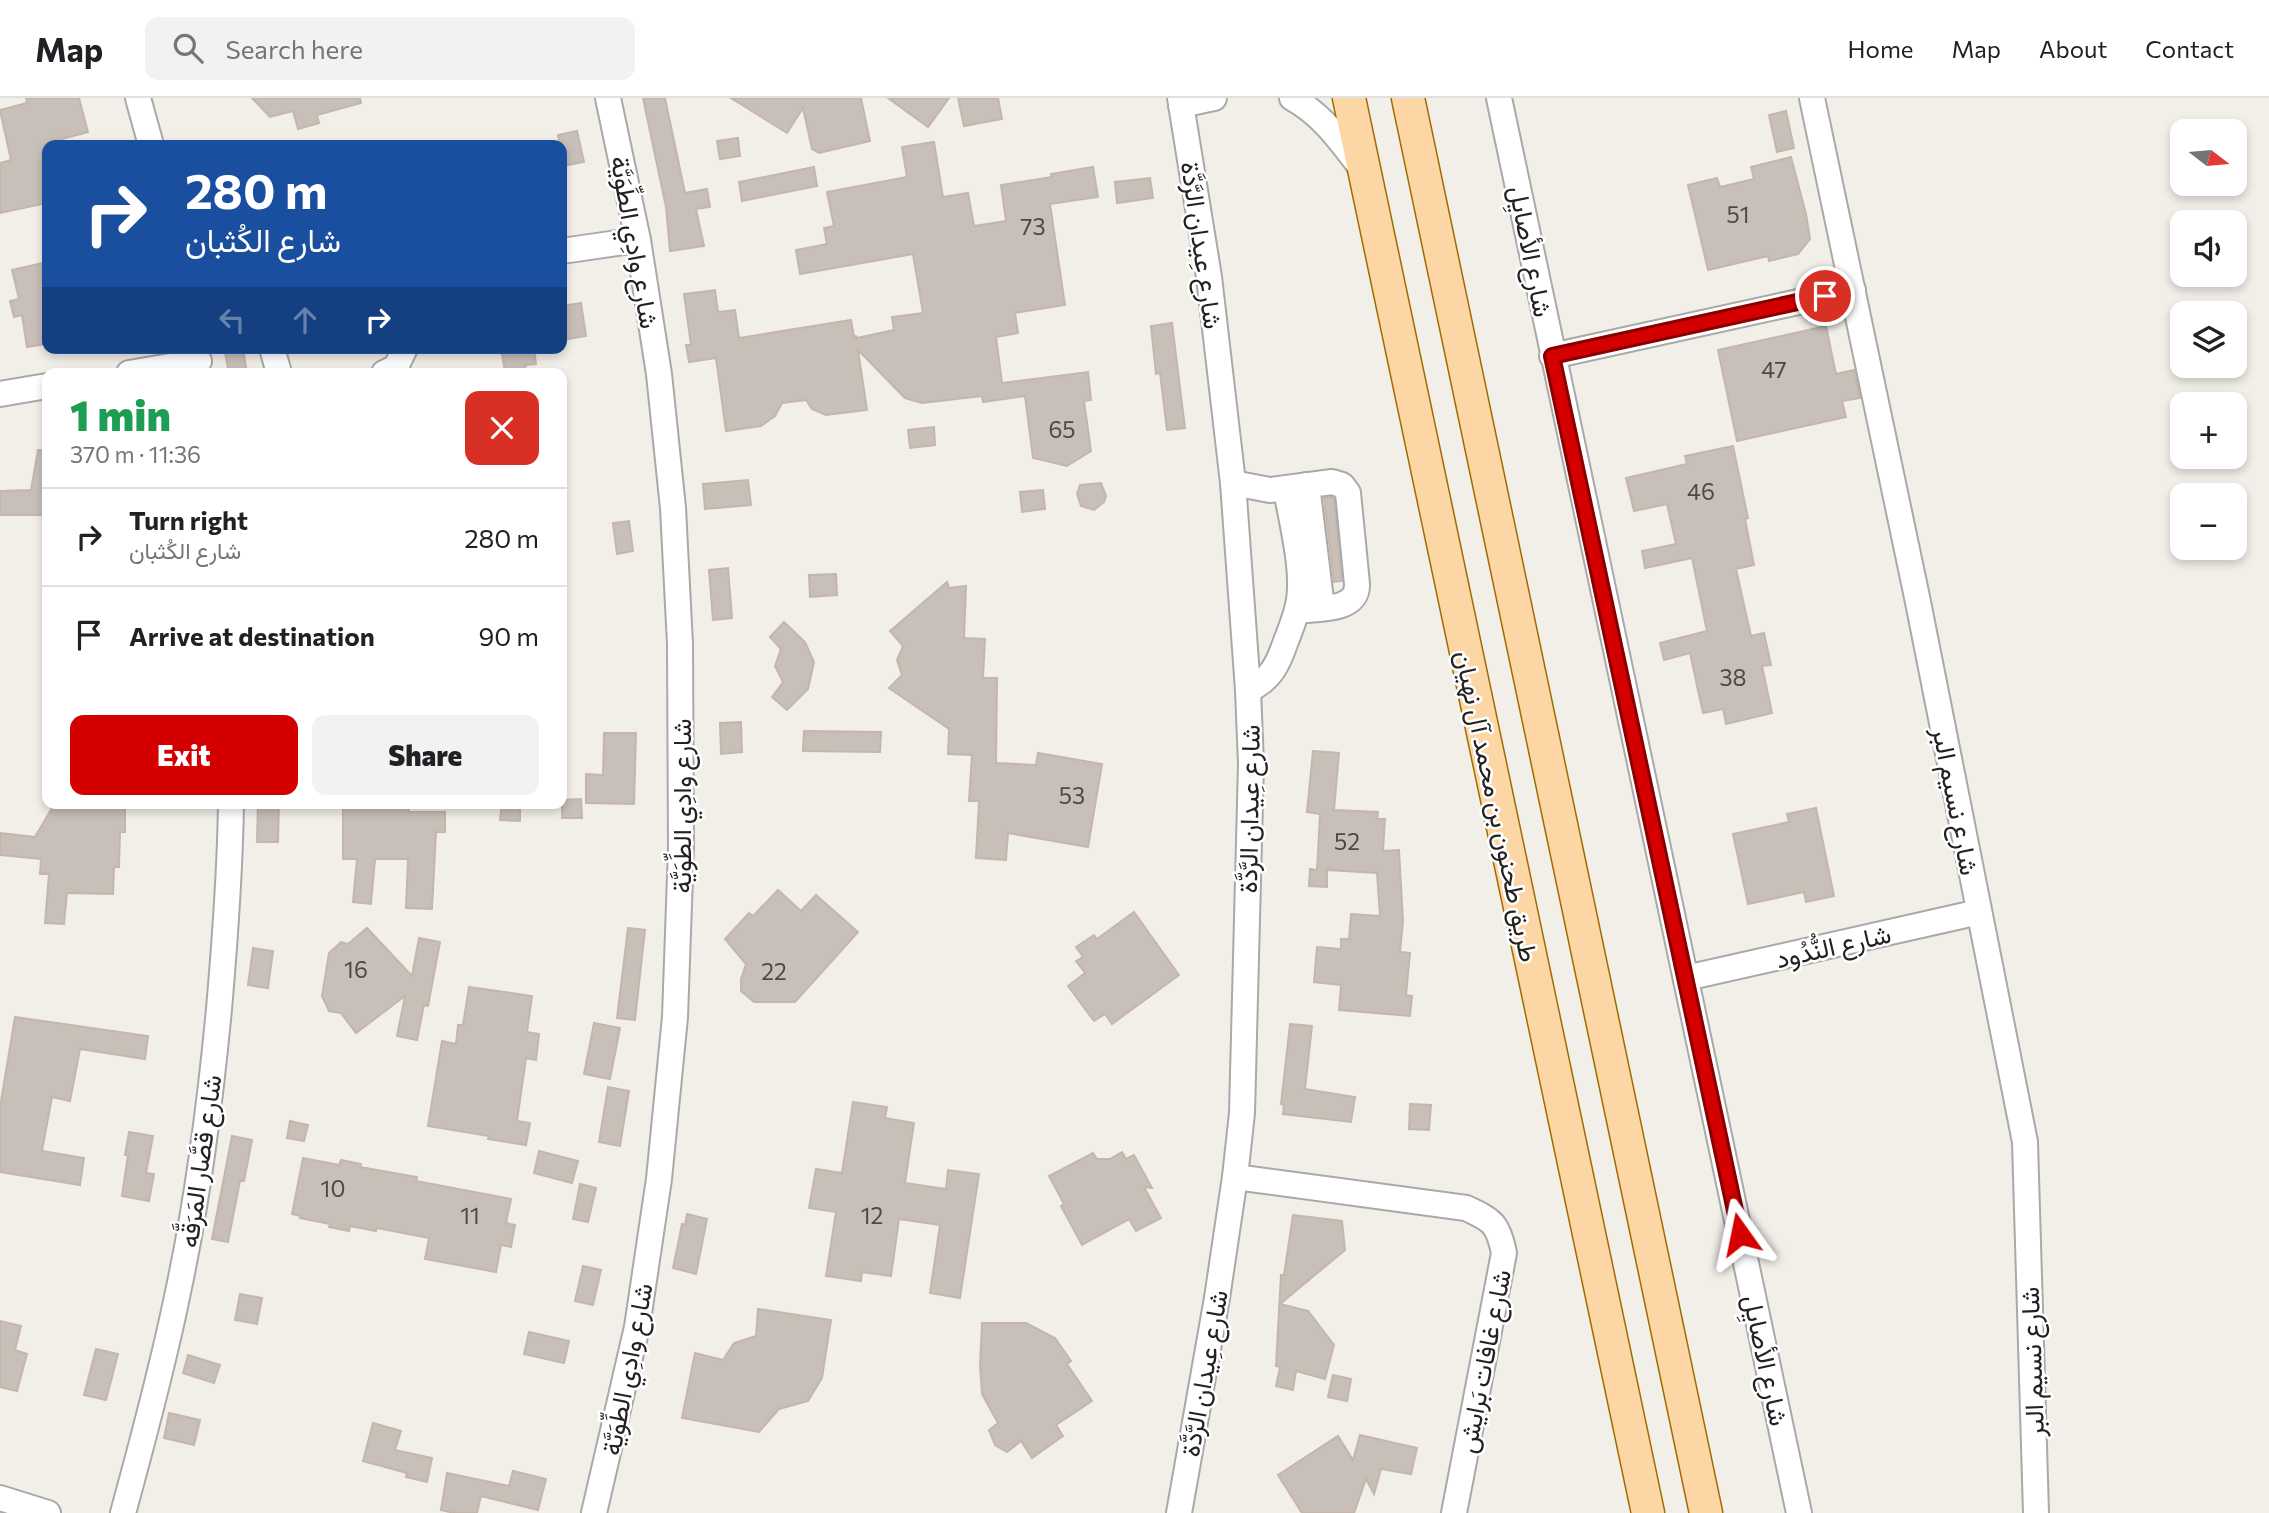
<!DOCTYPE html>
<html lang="en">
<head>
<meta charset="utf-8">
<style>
	:root { --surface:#fff; --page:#f2f2f2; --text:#202124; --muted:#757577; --line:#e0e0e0; --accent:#d40000 }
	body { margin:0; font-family:Commissioner,Vazirmatn,sans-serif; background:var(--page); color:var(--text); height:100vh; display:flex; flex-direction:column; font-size:26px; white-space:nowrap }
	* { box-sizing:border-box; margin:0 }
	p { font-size:23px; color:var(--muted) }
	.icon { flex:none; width:38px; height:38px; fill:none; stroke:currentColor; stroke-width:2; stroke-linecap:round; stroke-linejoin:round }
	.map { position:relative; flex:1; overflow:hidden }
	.drawer { position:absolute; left:42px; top:270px; width:525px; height:441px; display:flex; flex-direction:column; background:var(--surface); border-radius:14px; box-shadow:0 4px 10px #0003 }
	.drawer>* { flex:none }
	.guide { position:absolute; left:42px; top:42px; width:525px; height:214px; border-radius:14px; box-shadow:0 4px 10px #0003; background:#1a4fa0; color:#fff; overflow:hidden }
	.needle { width:46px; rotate:106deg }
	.tools { position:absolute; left:2170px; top:21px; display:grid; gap:14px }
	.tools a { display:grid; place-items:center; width:77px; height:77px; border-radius:14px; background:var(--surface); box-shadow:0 4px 10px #0003; font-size:35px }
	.pin { position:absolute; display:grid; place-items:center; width:60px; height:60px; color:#fff; margin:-30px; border:4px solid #fff; border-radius:50%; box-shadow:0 2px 7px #0007 }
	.me { position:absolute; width:77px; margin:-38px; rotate:348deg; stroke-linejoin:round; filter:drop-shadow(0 0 5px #0008) }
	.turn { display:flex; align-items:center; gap:24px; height:147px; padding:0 28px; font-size:32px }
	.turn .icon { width:91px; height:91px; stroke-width:2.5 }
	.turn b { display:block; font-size:49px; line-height:60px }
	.lanes { display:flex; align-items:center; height:66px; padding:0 28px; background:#0003; justify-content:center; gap:35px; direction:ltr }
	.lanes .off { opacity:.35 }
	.round { display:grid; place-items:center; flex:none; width:74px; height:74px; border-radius:14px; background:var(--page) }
	.summary { display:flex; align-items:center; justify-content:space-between; height:119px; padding:0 28px }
	h1 { font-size:42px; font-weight:800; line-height:52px; color:#1e9e55 }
	.action { display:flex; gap:14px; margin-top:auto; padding:14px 28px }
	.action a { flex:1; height:80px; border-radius:14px; background:var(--accent); color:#fff; font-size:28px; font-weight:800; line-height:80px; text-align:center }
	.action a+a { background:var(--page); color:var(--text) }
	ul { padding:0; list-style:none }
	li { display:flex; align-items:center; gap:21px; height:98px; padding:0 28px; border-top:2px solid var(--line) }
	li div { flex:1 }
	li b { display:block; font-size:26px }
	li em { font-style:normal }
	header { display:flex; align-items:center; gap:42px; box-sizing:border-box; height:98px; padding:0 35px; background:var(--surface); border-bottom:2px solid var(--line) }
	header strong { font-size:33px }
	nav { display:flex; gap:38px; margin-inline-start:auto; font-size:24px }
	.search { width:490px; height:63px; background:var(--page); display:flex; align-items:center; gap:18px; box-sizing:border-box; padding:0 24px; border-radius:14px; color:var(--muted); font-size:26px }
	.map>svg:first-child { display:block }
	.building { fill:#c7bfb8; stroke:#c4b6ab; stroke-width:2 }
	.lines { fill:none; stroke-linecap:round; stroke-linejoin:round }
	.minor-casing { stroke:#a9a9a9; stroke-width:28 }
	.major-casing { stroke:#a06b00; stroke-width:35 }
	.minor { stroke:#fff; stroke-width:24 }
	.major { stroke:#fcd6a4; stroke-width:32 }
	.route-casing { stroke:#8a0000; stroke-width:18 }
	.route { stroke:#d40000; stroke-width:12 }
	.labels { text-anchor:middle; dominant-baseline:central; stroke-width:5; stroke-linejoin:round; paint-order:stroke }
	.number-label { font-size:23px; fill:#4b4948 }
	.street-label { font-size:26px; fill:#222; stroke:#fff }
</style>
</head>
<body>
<header>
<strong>Map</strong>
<div class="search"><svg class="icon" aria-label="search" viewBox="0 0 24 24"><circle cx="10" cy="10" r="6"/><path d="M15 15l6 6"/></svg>Search here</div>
<nav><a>Home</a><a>Map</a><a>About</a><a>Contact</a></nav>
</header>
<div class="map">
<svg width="2269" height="1415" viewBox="0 0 2269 1415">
	<rect width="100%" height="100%" fill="#f2efe9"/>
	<!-- building -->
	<g class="building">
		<polygon points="26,0 79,0 88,34 47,45 47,105 0,115 0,65 11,62 0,12 27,5"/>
		<polygon points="252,0 360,0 361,5 317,17 319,25 298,31 293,13 270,19"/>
		<polygon points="643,0 665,0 685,95 707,91 710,109 696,111 704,148 670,153 666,109"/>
		<polygon points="731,0 861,0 870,43 819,55 812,51 803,10 787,35"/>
		<polygon points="888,0 949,0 928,29"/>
		<polygon points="958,0 998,0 1002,21 964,28"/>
		<polygon points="1786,13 1794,50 1777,54 1769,17"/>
		<polygon points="577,33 584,64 562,68 562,47 560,47 558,37"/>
		<polygon points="738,40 740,58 720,61 717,43"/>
		<polygon points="934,44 943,99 968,95 974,128 1006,123 1001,87 1052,79 1051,76 1093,69 1098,99 1050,106 1065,207 1015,215 1018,235 996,239 1002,285 1088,274 1091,302 1084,303 1091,353 1067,368 1033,360 1025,298 983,304 982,298 922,305 905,300 858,252 867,312 826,317 812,311 806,302 782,305 775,318 761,328 726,333 716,260 689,264 686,247 691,247 684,196 715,192 718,214 735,212 739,240 851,222 854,239 856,238 857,240 894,232 892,219 923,215 913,156 800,176 796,152 827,146 824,130 834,128 827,94 907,79 902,49"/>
		<polygon points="1791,59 1806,116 1810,141 1798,156 1769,163 1768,158 1708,172 1688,87 1717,80 1720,89 1754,81 1751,69"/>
		<polygon points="814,69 817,88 742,103 739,84"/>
		<polygon points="1150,80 1153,100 1117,105 1115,84"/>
		<polygon points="47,164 47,246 27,249 22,217 14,219 10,203 19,201 12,172"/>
		<polygon points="581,205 586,238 562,242 562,208"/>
		<polygon points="1172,225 1185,330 1167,332 1160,275 1156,276 1151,228"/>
		<polygon points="1826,228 1836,276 1854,272 1860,300 1842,303 1846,319 1737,343 1718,252"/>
		<polygon points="501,250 534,250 536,266 525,267 526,272 505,274"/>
		<polygon points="243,251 247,275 229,275 225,255"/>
		<polygon points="934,329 935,347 910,350 908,332"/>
		<polygon points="1733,348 1748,420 1745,421 1754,467 1736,471 1751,538 1764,535 1771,567 1762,568 1772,615 1726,626 1723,611 1703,615 1690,555 1664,562 1660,545 1707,533 1692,460 1645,470 1642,453 1676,446 1667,406 1634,413 1626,380 1687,366 1685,358"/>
		<polygon points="38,352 47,353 47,417 0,417 0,393 31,392"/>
		<polygon points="748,382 751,407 705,411 703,386"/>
		<polygon points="1101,385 1106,398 1104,404 1094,412 1081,408 1077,396 1080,387"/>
		<polygon points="1043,392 1045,411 1022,414 1020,394"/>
		<polygon points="1331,399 1334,401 1342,483 1334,484 1324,400"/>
		<polygon points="629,423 633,453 617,456 613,425"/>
		<polygon points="728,470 732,520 713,522 709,472"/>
		<polygon points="836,476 837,497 810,499 809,477"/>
		<polygon points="947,484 949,490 966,488 964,540 985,541 983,580 997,580 996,665 1036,667 1038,655 1102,666 1088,749 1008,735 1006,762 976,760 979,703 969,703 972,657 948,656 949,631 889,590 902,577 897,562 903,548 890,533"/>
		<polygon points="784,524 805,544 814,564 808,591 787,612 772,599 783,584 775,568 781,551 770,539"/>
		<polygon points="741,624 742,654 721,656 720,625"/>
		<polygon points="804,633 881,634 880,654 803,653"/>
		<polygon points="604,635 636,635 634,706 586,705 586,676 603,677"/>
		<polygon points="1313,653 1339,655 1334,712 1378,714 1377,721 1385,721 1383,753 1399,752 1403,823 1400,854 1410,855 1406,897 1412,898 1410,918 1339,912 1341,887 1314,884 1317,849 1341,851 1341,841 1349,841 1351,816 1380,818 1377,775 1327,772 1327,789 1309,788 1310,771 1317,772 1320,716 1307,714"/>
		<polygon points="581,701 582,720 562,720 562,702"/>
		<polygon points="55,705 125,705 125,734 120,734 119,769 114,769 113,796 67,795 64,826 45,825 49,776 40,776 41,761 0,757 0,735 35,739"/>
		<polygon points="258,705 279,705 278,744 257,744"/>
		<polygon points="343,705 409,705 409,714 445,714 445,734 436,734 432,811 406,810 408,761 375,761 371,806 353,804 357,761 343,761"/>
		<polygon points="502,705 520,705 520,723 500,722"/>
		<polygon points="1816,710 1834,798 1806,804 1804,794 1748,806 1733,736 1789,724 1787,716"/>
		<polygon points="778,792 801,813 816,797 858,834 795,904 754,904 741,893 741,881 746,866 725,841 749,815 753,818"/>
		<polygon points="1134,814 1179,877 1112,926 1105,916 1094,923 1068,888 1085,875 1076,863 1083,859 1076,849 1094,837 1097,841"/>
		<polygon points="367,830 412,878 419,840 440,844 428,908 424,907 417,942 397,938 405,898 356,935 341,915 329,913 322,898 329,855 341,844 348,846"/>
		<polygon points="628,830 645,832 635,922 617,920"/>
		<polygon points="253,850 273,853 268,890 248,887"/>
		<polygon points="469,889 532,898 527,934 539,936 536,962 526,960 517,1023 530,1025 526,1047 488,1041 489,1038 428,1028 442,943 456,946 458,927 463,927"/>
		<polygon points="15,919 148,938 145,961 80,951 70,1003 52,999 42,1053 84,1060 80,1087 0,1074 0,1009"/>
		<polygon points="594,925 620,930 610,981 584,976"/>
		<polygon points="1290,926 1312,928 1305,991 1355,999 1351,1024 1283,1016 1284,1007 1281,1006"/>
		<polygon points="608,989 629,993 620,1048 599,1044"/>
		<polygon points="853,1004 887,1009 885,1020 914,1025 905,1085 946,1091 948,1072 979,1076 960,1200 930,1195 940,1127 899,1121 891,1178 862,1174 861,1183 826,1178 836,1114 809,1110 816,1071 842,1075"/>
		<polygon points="1410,1006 1431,1007 1429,1032 1409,1031"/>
		<polygon points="290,1023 308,1027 304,1043 287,1040"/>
		<polygon points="129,1034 153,1038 146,1075 154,1076 149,1103 122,1098 128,1057 125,1057"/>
		<polygon points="232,1038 252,1042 244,1083 240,1083 228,1144 212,1141"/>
		<polygon points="539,1053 578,1063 572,1085 534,1075"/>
		<polygon points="1122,1054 1126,1061 1134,1057 1152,1090 1144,1089 1161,1120 1136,1133 1129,1121 1082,1147 1061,1108 1064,1106 1049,1078 1093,1055 1097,1061 1110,1061"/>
		<polygon points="303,1060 339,1067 341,1062 361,1066 360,1069 417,1079 416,1083 511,1101 506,1125 515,1127 511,1149 501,1147 496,1174 425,1161 429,1140 377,1130 376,1133 350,1128 349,1133 329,1129 330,1126 300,1120 301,1118 292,1116"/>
		<polygon points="580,1086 596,1090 588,1124 573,1121"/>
		<polygon points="687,1116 707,1121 696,1176 673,1170 682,1126 685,1127"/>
		<polygon points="1293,1117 1342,1123 1345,1152 1280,1206 1308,1213 1334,1247 1325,1281 1296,1273 1293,1292 1276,1288 1280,1269 1276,1268 1281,1177 1284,1177"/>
		<polygon points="583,1168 601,1172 593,1207 575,1203"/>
		<polygon points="240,1196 262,1200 257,1226 235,1222"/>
		<polygon points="758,1211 831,1222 822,1280 808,1303 779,1311 759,1334 682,1320 695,1255 723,1262 734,1245 756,1238"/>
		<polygon points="0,1223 21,1228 15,1252 27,1256 17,1293 0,1289"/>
		<polygon points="982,1225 1026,1225 1055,1240 1071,1263 1067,1266 1092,1303 1056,1327 1063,1338 1032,1360 1021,1343 1007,1354 995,1347 989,1332 998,1325 982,1296 980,1268"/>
		<polygon points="529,1234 569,1243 564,1265 524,1256"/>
		<polygon points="96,1251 118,1256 106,1302 84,1297"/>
		<polygon points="188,1257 220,1267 214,1285 183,1275"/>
		<polygon points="1333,1277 1351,1281 1347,1303 1328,1299"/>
		<polygon points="169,1315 200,1322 194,1347 164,1340"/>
		<polygon points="373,1325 401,1333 395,1352 432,1360 427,1384 406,1379 407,1375 363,1363"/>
		<polygon points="1360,1337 1417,1350 1411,1376 1381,1371 1374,1396 1366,1381 1354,1415 1302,1415 1278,1377 1338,1338 1353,1362"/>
		<polygon points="513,1373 546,1381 538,1412 481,1398 477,1415 454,1415 441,1412 447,1375 509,1388"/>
	</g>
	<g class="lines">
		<!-- minor casing -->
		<g class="minor-casing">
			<g id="minor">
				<polyline points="138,0 151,47"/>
				<path d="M 1292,0 C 1323,17 1341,44 1362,71"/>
				<polyline points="1499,0 1799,1415"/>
				<polyline points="1812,0 1918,504 2025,1044 2036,1415"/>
				<polyline points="1181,7 1214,0"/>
				<polyline points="562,153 638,142"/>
				<polyline points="272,250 279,275"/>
				<polyline points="1552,258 1853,192"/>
				<polyline points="129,275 199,263"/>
				<polyline points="384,275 396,269 405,250"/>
				<polyline points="0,296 47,288"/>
				<path d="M 1233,385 L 1270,392 L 1332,384 L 1342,387 L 1348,395 L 1357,486 C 1358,514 1317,510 1297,513"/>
				<polyline points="1307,387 1322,510"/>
				<path d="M 1248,592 C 1271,582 1278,566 1286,543 C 1291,530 1297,516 1299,502 C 1304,468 1291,424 1286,390"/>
				<polyline points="1686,880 1979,814"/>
				<path d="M 1235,1079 L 1466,1110 C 1492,1122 1498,1125 1504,1155 L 1454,1415"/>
				<polyline points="0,1400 48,1415"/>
				<path d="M 123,1415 C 143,1342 163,1268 178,1194 C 198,1101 210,1006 219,911 C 225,842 230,774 231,705"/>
				<polyline points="594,1415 637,1229 659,1081 675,919 681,750 680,546 673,410 659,276 638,142 608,0"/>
				<polyline points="1179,1415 1217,1200 1235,1079 1242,1015 1251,666 1248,592 1233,385 1209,179 1180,0"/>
			</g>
		</g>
		<!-- major casing -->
		<g class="major-casing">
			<g id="major">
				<polyline points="1349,0 1648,1415"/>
				<polyline points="1408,0 1706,1415"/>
			</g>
		</g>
		<!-- minor -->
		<use href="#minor" class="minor"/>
		<!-- major -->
		<use href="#major" class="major"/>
	</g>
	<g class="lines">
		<!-- route casing -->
		<g class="route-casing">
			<polyline id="route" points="1740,1136 1552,258 1825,198"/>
		</g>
		<!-- route -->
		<use href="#route" class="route"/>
	</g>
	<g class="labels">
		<!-- number labels -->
		<g class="number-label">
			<text x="1738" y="116">51</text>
			<text x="1033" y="128">73</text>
			<text x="1774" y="271">47</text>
			<text x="1062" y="331">65</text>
			<text x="1701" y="393">46</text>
			<text x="1733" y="579">38</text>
			<text x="1072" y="697">53</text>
			<text x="1347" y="743">52</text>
			<text x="356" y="871">16</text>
			<text x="774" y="873">22</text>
			<text x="333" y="1090">10</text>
			<text x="470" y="1117">11</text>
			<text x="872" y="1117">12</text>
		</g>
		<!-- street labels -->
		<g class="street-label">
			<text transform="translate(636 144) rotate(80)">شارع وادِي الطِّوَيَّة</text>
			<text transform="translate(1203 147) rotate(82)">شارع عِيدان الرَّدَّة</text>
			<text transform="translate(1532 153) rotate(79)">شارع الأصايِل</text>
			<text transform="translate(1957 703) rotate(79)">شارع نسيم البر</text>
			<text transform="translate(680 708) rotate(-90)">شارع وادِي الطِّوَيَّة</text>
			<text transform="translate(1498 708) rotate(78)">طريق طحنون بن محمد آل نهيان</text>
			<text transform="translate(1248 711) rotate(-89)">شارع عِيدان الرَّدَّة</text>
			<text transform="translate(1833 847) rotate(-13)">شارع النُّدُود</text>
			<text transform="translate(199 1063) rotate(-82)">شارع قصَّار المَرَقَّه</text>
			<text transform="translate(1767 1262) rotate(78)">شارع الأصايِل</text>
			<text transform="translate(1483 1263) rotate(-79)">شارع غافات بَرايش</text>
			<text transform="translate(2031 1264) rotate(-92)">شارع نسيم البر</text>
			<text transform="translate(626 1271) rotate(-79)">شارع وادِي الطِّوَيَّة</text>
			<text transform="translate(1203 1275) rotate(-80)">شارع عِيدان الرَّدَّة</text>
		</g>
	</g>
</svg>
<div class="tools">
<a><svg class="needle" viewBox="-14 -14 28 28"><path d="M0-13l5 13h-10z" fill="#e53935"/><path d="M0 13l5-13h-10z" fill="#757577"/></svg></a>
<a><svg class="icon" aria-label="sound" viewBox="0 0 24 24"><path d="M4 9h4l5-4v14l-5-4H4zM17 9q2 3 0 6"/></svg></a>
<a><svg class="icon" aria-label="layers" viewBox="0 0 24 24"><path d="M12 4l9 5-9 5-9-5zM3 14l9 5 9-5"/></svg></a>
<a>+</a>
<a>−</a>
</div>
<div class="pin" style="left:1825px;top:198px;background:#d93025"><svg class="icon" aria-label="arrive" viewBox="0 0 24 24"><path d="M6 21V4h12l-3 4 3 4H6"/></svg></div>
<svg class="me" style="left:1740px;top:1136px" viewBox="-20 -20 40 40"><path d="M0-17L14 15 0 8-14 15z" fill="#d40000" stroke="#fff" stroke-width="4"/></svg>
<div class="guide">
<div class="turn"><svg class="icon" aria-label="right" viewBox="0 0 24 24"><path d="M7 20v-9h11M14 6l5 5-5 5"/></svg><div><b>280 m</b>شارع الكُثبان</div></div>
<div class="lanes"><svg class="icon off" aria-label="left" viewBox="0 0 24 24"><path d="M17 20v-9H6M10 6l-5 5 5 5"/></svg><svg class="icon off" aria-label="ahead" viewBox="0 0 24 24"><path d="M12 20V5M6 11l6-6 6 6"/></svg><svg class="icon" aria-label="right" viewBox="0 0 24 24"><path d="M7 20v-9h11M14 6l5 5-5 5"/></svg></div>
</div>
<section class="drawer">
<div class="summary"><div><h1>1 min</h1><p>370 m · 11:36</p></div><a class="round" style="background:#d93025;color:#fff"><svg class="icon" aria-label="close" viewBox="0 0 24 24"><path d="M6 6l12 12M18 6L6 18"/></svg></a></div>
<ul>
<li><svg class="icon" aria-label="right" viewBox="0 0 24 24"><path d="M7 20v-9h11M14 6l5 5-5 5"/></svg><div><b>Turn right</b><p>شارع الكُثبان</p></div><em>280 m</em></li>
<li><svg class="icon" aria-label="arrive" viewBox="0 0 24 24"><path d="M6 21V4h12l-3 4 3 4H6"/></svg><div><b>Arrive at destination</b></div><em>90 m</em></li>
</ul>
<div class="action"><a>Exit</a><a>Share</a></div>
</section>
</div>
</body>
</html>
